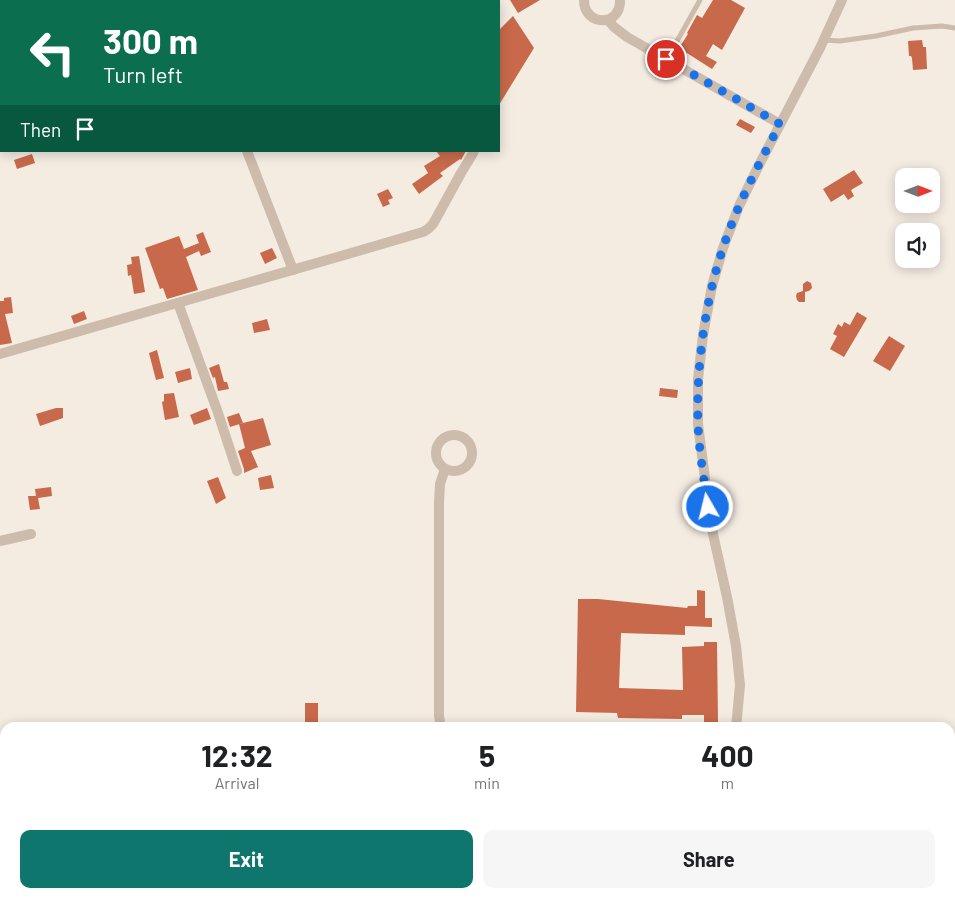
<!DOCTYPE html>
<html lang="en">
<head>
<meta charset="utf-8">
<style>
	:root { --surface:#fff; --page:#f6f6f6; --text:#202124; --muted:#757577; --accent:#0f766e }
	body { margin:0; font-family:Barlow,sans-serif; background:var(--page); color:var(--text); height:100vh; display:flex; flex-direction:column; font-size:19px; white-space:nowrap }
	* { box-sizing:border-box; margin:0 }
	p { font-size:16px; color:var(--muted) }
	.icon { flex:none; width:28px; height:28px; fill:none; stroke:currentColor; stroke-width:2; stroke-linecap:round; stroke-linejoin:round }
	.map { position:relative; flex:1; overflow:hidden }
	.sheet { position:absolute; left:0px; top:722px; width:955px; height:176px; display:flex; flex-direction:column; background:var(--surface); border-radius:15px 15px 0 0; box-shadow:0 2px 12px #0003 }
	.sheet>* { flex:none }
	.guide { position:absolute; left:0px; top:0px; width:500px; height:152px; box-shadow:0 2px 12px #0003; background:#0b6e4f; color:#fff; overflow:hidden }
	.needle { width:32px; rotate:90deg }
	.tools { position:absolute; left:895px; top:168px; display:grid; gap:10px }
	.tools a { display:grid; place-items:center; width:45px; height:45px; border-radius:10px; background:var(--surface); box-shadow:0 2px 12px #0003; font-size:25px }
	.pin { position:absolute; display:grid; place-items:center; width:42px; height:42px; color:#fff; margin:-21px; border:2px solid #fff; border-radius:50%; box-shadow:0 1px 5px #0007 }
	.me { position:absolute; width:55px; margin:-28px; rotate:352deg; stroke-linejoin:round; filter:drop-shadow(0 0 4px #0008) }
	.turn { display:flex; align-items:center; gap:18px; height:105px; padding:0 20px; font-size:22px }
	.turn .icon { width:65px; height:65px; stroke-width:2.5 }
	.turn b { display:block; font-size:35px; line-height:42px }
	.then { display:flex; align-items:center; height:48px; padding:0 20px; background:#0003; gap:10px; font-size:19px }
	.eta { display:flex; justify-content:space-evenly; align-items:center; height:85px; text-align:center }
	.eta b { font-size:30px; font-weight:700; line-height:35px }
	.primary-button { display:flex; gap:10px; margin-top:auto; padding:10px 20px }
	.primary-button a { flex:1; height:58px; border-radius:10px; background:var(--accent); color:#fff; font-size:20px; font-weight:700; line-height:58px; text-align:center }
	.primary-button a+a { background:var(--page); color:var(--text) }
	.map>svg:first-child { display:block }
	.building { fill:#c8694b }
	.lines { fill:none; stroke-linecap:round; stroke-linejoin:round }
	.path { stroke:#b9a596; stroke-width:2; stroke-dasharray:2.5 2.5; stroke-linecap:butt }
	.service { stroke:#cdbbac; stroke-width:5 }
	.minor { stroke:#cdbbac; stroke-width:10 }
	.route { stroke:#1a73e8; stroke-width:9; stroke-dasharray:0 16.2 }
</style>
</head>
<body>
<div class="map">
<svg width="955" height="898" viewBox="0 0 955 898">
	<rect width="100%" height="100%" fill="#f4ebe1"/>
	<!-- building -->
	<g class="building">
		<polygon points="510,0 540,0 518,13"/>
		<polygon points="713,0 731,0 745,8 722,50 713,44 706,56 717,62 712,69 679,48 688,34 687,33 697,15 702,18"/>
		<polygon points="513,16 534,48 499,105 499,30"/>
		<polygon points="922,40 923,46 923,47 926,47 927,69 913,70 912,58 911,56 909,56 908,41"/>
		<polygon points="740,119 755,127 751,133 736,125"/>
		<polygon points="436,151 466,151 461,160 460,159 440,173 443,176 419,194 412,184 428,173 424,166 440,156"/>
		<polygon points="32,154 35,163 17,169 14,160"/>
		<polygon points="854,170 863,183 851,190 854,196 848,200 844,194 831,202 823,189"/>
		<polygon points="388,189 393,198 388,200 390,204 383,207 377,194"/>
		<polygon points="203,232 211,252 201,256 199,251 186,257 198,290 167,299 163,288 160,289 145,248 179,236 184,249 199,243 196,235"/>
		<polygon points="272,248 277,258 265,264 260,253"/>
		<polygon points="139,256 145,292 134,294 131,275 128,276 127,265 132,264 131,257"/>
		<polygon points="807,281 811,283 812,288 809,291 805,292 805,302 799,302 797,300 796,296 797,293 803,291 803,284"/>
		<polygon points="11,297 13,313 5,314 12,343 0,345 0,301 4,301 4,298"/>
		<polygon points="84,311 87,319 74,324 71,316"/>
		<polygon points="857,312 867,318 844,357 830,349 837,336 833,334 838,324 842,327 844,322 850,325"/>
		<polygon points="267,319 270,330 254,333 252,323"/>
		<polygon points="889,336 905,346 890,371 873,361"/>
		<polygon points="157,350 164,378 156,380 149,353"/>
		<polygon points="219,364 224,382 227,382 229,389 218,391 215,377 213,378 209,368"/>
		<polygon points="190,368 192,379 178,383 175,372"/>
		<polygon points="660,388 678,390 677,398 659,396"/>
		<polygon points="174,393 179,417 165,420 162,402 164,401 164,394"/>
		<polygon points="56,408 63,408 63,418 40,426 36,414"/>
		<polygon points="207,408 211,419 194,425 190,415"/>
		<polygon points="239,413 243,423 230,427 227,417"/>
		<polygon points="263,418 271,445 251,451 258,467 244,473 244,469 238,451 245,448 239,424"/>
		<polygon points="271,475 274,488 260,490 258,478"/>
		<polygon points="218,477 226,498 216,504 207,481"/>
		<polygon points="51,487 52,496 38,498 40,509 30,510 28,496 36,496 35,489"/>
		<polygon points="697,590 705,591 705,618 712,618 712,627 685,626 685,635 621,633 619,688 683,690 682,647 704,646 704,642 717,642 718,722 704,722 704,715 682,715 682,719 618,718 617,713 576,712 578,599 598,599 687,608 688,606 697,606"/>
		<rect x="305" y="703" width="13" height="20"/>
	</g>
	<g class="lines">
		<!-- path -->
		<g class="path">
			<polyline points="940,894 944,898"/>
			<polyline points="802,898 805,894"/>
		</g>
		<!-- service -->
		<g class="service">
			<polyline points="824,40 840,41 876,36 913,28 942,26 955,28"/>
			<polyline points="667,59 700,0"/>
			<polyline points="240,894 248,898"/>
			<polyline points="876,894 876,898"/>
			<polyline points="912,894 912,898"/>
			<polyline points="95,898 97,894"/>
			<polyline points="227,898 230,894"/>
		</g>
		<!-- minor -->
		<g class="minor">
			<polyline points="187,0 188,1"/>
			<polyline points="383,0 383,1"/>
			<path d="M 584,0 C 584,27 621,27 620,0"/>
			<polyline points="305,1 308,0"/>
			<polyline points="608,20 614,27 627,37 780,124"/>
			<polyline points="247,151 293,270"/>
			<polyline points="178,303 217,410 237,471"/>
			<polyline points="0,354 334,258 423,232 428,229 433,224 461,173 472,155 474,151"/>
			<circle cx="454" cy="453" r="18"/>
			<polyline points="0,541 31,534"/>
			<polyline points="441,728 439,716 439,502 440,484 445,469"/>
			<polyline points="736,728 740,685 736,646 727,597 711,525 698,424 698,379 703,335 712,286 723,248 739,206 759,165 820,48 842,0"/>
			<polyline points="950,799 955,798"/>
			<polyline points="0,805 5,804"/>
			<polyline points="0,820 5,819"/>
			<polyline points="308,894 312,898"/>
		</g>
	</g>
	<g class="lines">
		<!-- route -->
		<path class="route" d="M 666,59 L 780,124 C 759,164 737,205 723,248 C 705,301 696,368 698,424 C 699,451 704,479 708,507"/>
	</g>
</svg>
<div class="tools">
<a><svg class="needle" viewBox="-14 -14 28 28"><path d="M0-13l5 13h-10z" fill="#e53935"/><path d="M0 13l5-13h-10z" fill="#757577"/></svg></a>
<a><svg class="icon" aria-label="sound" viewBox="0 0 24 24"><path d="M4 9h4l5-4v14l-5-4H4zM17 9q2 3 0 6"/></svg></a>
</div>
<div class="pin" style="left:666px;top:59px;background:#d93025"><svg class="icon" aria-label="arrive" viewBox="0 0 24 24"><path d="M6 21V4h12l-3 4 3 4H6"/></svg></div>
<svg class="me" style="left:708px;top:507px" viewBox="-20 -20 40 40"><circle r="17" fill="#1a73e8" stroke="#fff" stroke-width="3"/><path d="M0-11L8 9 0 5-8 9z" fill="#fff"/></svg>
<div class="guide">
<div class="turn"><svg class="icon" aria-label="left" viewBox="0 0 24 24"><path d="M17 20v-9H6M10 6l-5 5 5 5"/></svg><div><b>300 m</b>Turn left</div></div>
<div class="then">Then<svg class="icon" aria-label="arrive" viewBox="0 0 24 24"><path d="M6 21V4h12l-3 4 3 4H6"/></svg></div>
</div>
<section class="sheet">
<div class="eta">
<div><b>12:32</b><p>Arrival</p></div>
<div><b>5</b><p>min</p></div>
<div><b>400</b><p>m</p></div>
</div>
<div class="primary-button"><a>Exit</a><a>Share</a></div>
</section>
</div>
</body>
</html>
